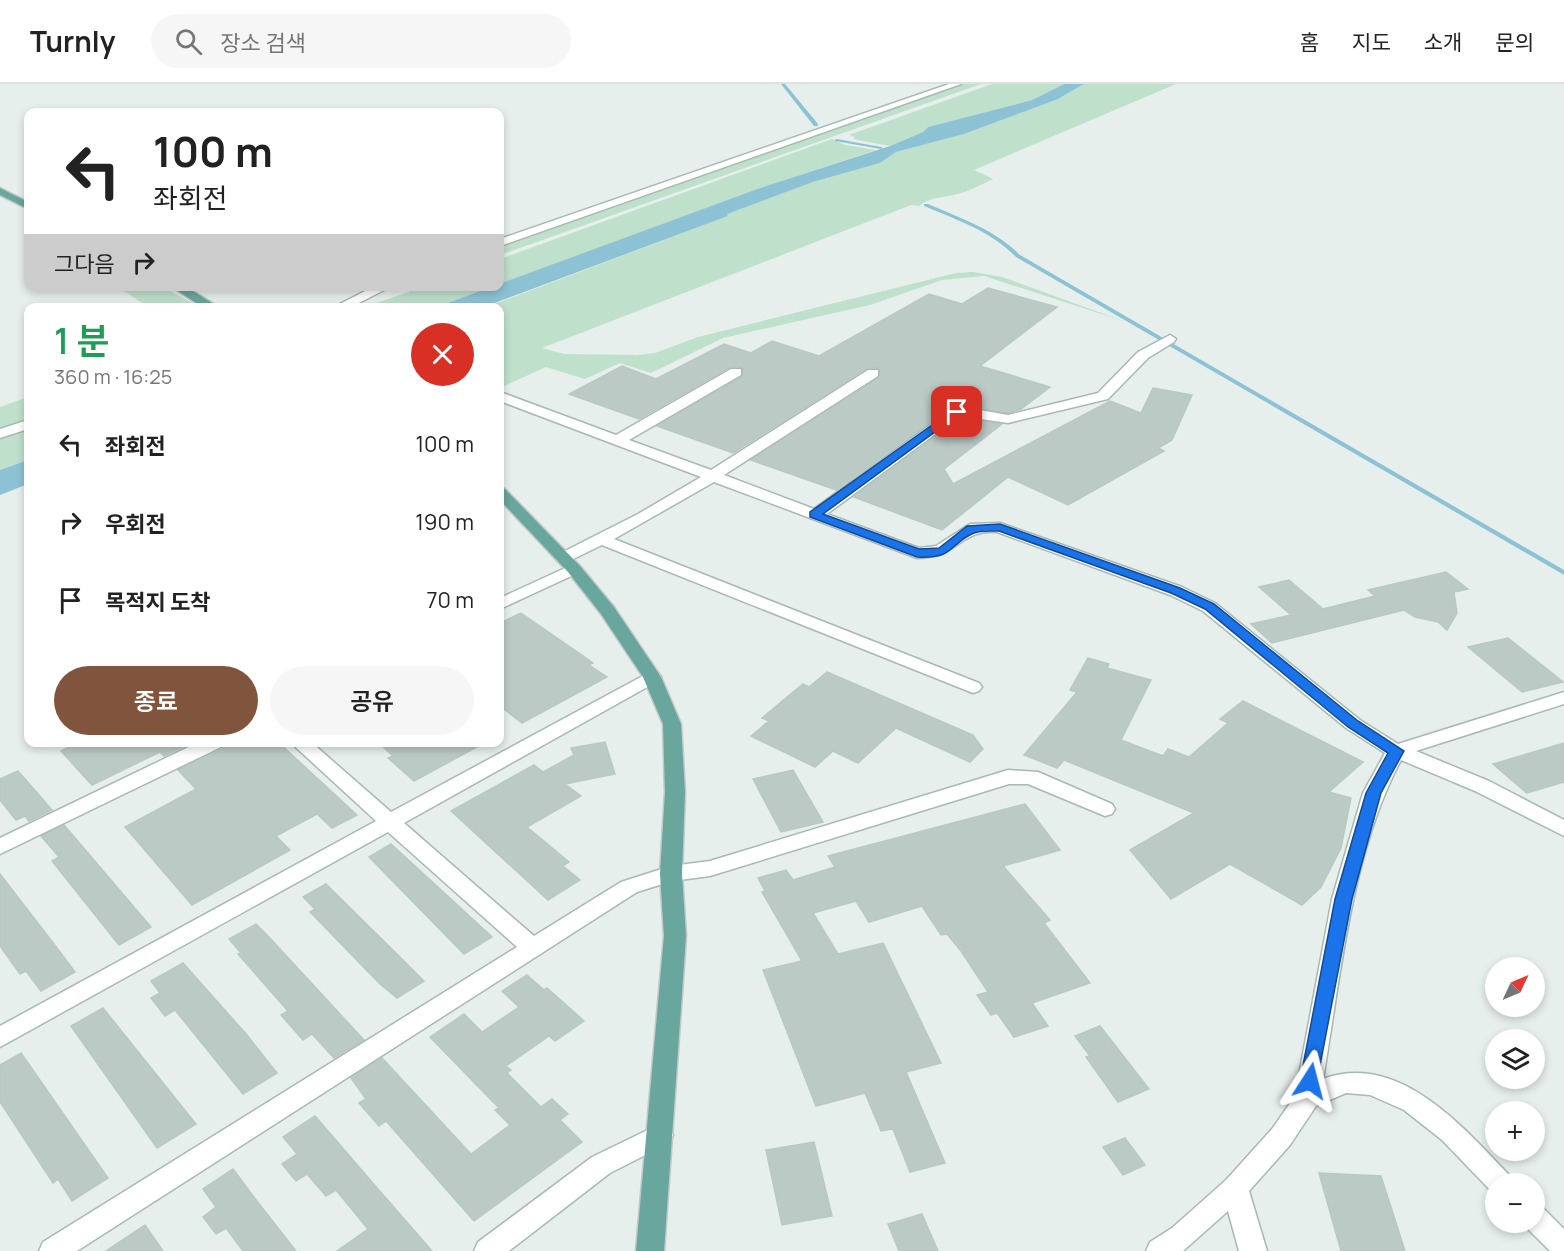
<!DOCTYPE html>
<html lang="ko">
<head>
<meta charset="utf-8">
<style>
	:root { --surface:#fff; --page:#f6f6f6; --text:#222; --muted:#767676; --line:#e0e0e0; --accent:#81553d }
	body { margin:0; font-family:Manrope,"Noto Sans KR",sans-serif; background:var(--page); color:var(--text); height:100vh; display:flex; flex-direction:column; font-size:22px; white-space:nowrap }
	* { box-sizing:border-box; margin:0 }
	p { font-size:20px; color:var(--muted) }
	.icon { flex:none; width:33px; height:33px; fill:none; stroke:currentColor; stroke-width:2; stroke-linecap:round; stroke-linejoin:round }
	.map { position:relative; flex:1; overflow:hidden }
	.drawer { position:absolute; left:24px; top:219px; width:480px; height:444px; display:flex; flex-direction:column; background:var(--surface); border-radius:12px; box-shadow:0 3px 9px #0003 }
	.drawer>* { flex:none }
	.banner { position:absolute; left:24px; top:24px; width:480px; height:183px; border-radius:12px; box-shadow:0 3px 9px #0003; background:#fff; color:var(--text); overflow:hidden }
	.needle { width:39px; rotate:46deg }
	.controls { position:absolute; left:1485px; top:873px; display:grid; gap:12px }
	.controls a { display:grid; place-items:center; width:60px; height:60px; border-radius:50%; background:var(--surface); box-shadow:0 3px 9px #0003; font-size:30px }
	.pin { position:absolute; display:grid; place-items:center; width:51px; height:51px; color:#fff; margin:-26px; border-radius:12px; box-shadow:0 3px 9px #0006 }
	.me { position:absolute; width:66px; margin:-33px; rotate:9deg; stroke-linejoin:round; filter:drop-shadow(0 0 4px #0008) }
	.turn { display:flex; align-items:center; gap:21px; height:126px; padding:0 30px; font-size:27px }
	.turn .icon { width:78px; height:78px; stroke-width:2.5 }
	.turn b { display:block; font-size:42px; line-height:51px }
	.then { display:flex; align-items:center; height:57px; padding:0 30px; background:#0003; gap:12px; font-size:22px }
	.round { display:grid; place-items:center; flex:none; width:63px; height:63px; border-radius:32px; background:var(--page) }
	.overview { display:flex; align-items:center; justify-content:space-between; height:102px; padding:0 30px }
	h1 { font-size:36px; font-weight:600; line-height:45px; color:#1e9e55 }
	.primary-button { display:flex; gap:12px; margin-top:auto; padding:12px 30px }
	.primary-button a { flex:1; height:69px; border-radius:36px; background:var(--accent); color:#fff; font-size:24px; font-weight:600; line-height:69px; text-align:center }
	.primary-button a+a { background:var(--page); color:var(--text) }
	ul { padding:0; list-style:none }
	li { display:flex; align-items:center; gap:18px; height:78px; padding:0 30px }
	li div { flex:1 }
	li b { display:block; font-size:22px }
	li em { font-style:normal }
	header { display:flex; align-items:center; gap:36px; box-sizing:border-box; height:84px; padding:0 30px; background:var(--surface); border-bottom:2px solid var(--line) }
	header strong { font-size:28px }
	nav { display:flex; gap:33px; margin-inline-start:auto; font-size:21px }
	.search { width:420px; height:54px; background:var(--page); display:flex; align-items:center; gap:15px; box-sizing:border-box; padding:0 21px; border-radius:33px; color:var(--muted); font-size:22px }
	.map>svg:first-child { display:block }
	.green { fill:#bfe0cb }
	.water { fill:#8dc2d5 }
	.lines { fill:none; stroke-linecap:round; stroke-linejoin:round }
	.stream { fill:#8dc2d5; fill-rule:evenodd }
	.building { fill:#bbcac5; stroke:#b8c9c4; stroke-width:1.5 }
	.minor-casing { stroke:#a8b8b4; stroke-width:3 }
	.major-casing { stroke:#c2cac9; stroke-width:3 }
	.minor { fill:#fff; fill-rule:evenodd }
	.major { fill:#69a69d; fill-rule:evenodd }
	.route { fill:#1a73e8; stroke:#114b97; stroke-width:1.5 }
</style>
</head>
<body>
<header>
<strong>Turnly</strong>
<div class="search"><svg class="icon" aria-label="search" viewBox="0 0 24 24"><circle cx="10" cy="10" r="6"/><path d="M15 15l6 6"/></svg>장소 검색</div>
<nav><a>홈</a><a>지도</a><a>소개</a><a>문의</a></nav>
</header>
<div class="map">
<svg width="1564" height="1167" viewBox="0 0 1564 1167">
	<rect width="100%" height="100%" fill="#e6efec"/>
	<!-- green -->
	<g class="green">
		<polygon points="963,0 981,0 500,171 500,160"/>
		<polygon points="992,0 1064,0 1032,16 928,43 923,48 890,62 853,55 855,53 849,51"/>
		<path d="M 1084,0 L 1176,0 L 974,86 L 993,95 C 982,100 972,106 961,109 C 946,114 931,112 919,122 L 911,121 L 542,264 L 564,270 L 638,271 L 655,269 L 698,253 L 956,189 L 973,188 L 1002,193 L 1126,238 L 984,192 L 942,196 L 870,221 L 723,254 L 651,289 L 620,279 L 585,295 L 546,283 L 500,304 L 500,224 L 484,224 L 728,132 L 726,130 L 813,98 L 880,79 L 896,68 L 964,50 L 1058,15 Z"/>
		<polygon points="832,55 845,61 876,66 760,104 500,201 500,175"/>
		<polygon points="118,203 163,203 200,223 148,223"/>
		<polygon points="423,203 495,203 437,223 362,224"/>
		<polygon points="28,313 28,335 0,345 0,323"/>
		<polygon points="28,344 28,376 0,386 0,354"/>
	</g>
	<!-- water -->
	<g class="water">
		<polygon points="1064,0 1084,0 1058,15 964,50 896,68 880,79 813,98 727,130 728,132 484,223 437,223 760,104 890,62 923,48 928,43 1032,16"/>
		<polygon points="28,376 28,400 0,411 0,386"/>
	</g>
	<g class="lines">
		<!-- stream -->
		<g class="stream">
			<polygon points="781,0 785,0 818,40 818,42 814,42"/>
			<polygon points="837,55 881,63 883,64 881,65 835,57 835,56"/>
			<path d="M 924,120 L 928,120 C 960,134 994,145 1020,171 L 1564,486 L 1564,491 L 1016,173 C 991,147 957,136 924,122 Z"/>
		</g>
	</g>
	<!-- building -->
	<g class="building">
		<polygon points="988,204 1057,223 980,282 1050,303 1021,325 1008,329 969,322 951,323 836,406 751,376 879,294 878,284 867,284 733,369 657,342 742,293 741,283 730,283 639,335 569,310 622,282 656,295 724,260 751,269 772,257 819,272 929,210 962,220"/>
		<polygon points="1153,304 1192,311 1172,356 1158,364 1164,367 1068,421 1008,393 942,446 854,413 961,334 1002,340 944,385 953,400 1110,317 1141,329"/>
		<polygon points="1446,488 1468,505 1454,508 1457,529 1447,546 1438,538 1415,533 1404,526 1272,559 1251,540 1291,531 1259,503 1289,496 1323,525 1375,512 1368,506"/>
		<polygon points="521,529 593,579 589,581 607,593 522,639 500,622 500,539"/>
		<polygon points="1508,554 1563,598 1522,608 1468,563"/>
		<polygon points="1088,574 1109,580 1107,584 1151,596 1121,656 1163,672 1168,665 1189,673 1228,639 1220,635 1243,617 1363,678 1329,708 1351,714 1341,764 1321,803 1302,821 1230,780 1171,815 1130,766 1194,729 1064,676 1057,684 1024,671 1077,608 1070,606"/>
		<polygon points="827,588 973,651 983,665 970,678 896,644 858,679 833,667 815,683 751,652 769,637 762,634 803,600 809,603"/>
		<polygon points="80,658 193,658 164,672 160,668 92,701 61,667"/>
		<polygon points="227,658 278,658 357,731 332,744 317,730 276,752 290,766 192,821 125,743 196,705 178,686 224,664"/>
		<polygon points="378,658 486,658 414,697 388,674 393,672"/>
		<polygon points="605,658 615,690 565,700 581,712 527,743 569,778 563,782 580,796 548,816 451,727 534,681 543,688 574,671 571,664"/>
		<polygon points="1564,659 1564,698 1527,709 1493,680"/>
		<polygon points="793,686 823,738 781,748 753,695"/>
		<polygon points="18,687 33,704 52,726 29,737 25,732 16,736 0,716 0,695"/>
		<polygon points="1025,720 1060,766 1003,782 1050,836 1044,839 1090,899 1032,919 1048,942 1014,953 997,929 991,931 977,911 988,908 961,867 947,850 941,851 922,822 869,838 856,817 813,829 838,870 883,859 941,979 906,988 945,1079 910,1088 893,1045 881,1047 865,1009 816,1022 763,886 802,877 762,808 765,807 758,794 786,786 793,796 835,783 828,772"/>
		<polygon points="64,741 128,816 151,843 119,861 52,777 59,773 41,752"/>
		<polygon points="391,760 452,816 492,853 464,870 369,773"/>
		<polygon points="0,790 54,860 75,888 41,907 26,887 20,890 0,862"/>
		<polygon points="326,800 405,878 424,897 397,914 379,899 310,828 315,825 303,813"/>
		<polygon points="256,840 268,852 364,956 334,974 312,950 303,956 281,931 288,927 238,870 241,869 229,855"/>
		<polygon points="183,879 247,951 277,989 243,1010 175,926 165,932 151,914 160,909 151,897"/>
		<polygon points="527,891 544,906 547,904 584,937 555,957 549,952 506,982 511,986 507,989 541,1023 552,1015 568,1030 560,1036 582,1058 474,1137 386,1037 379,1042 359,1019 366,1015 351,994 382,974 471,1070 510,1041 495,1026 499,1024 430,953 464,930 482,948 519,923 502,907"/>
		<polygon points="103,924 196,1040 157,1064 71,942"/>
		<polygon points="1100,942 1149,1005 1118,1018 1086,973 1090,972 1075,952"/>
		<polygon points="21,969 108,1094 72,1117 58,1095 53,1099 0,1018 0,981"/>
		<polygon points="315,1032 378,1105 432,1167 337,1167 368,1145 336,1106 326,1112 307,1090 296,1097 282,1080 297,1070 283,1053"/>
		<polygon points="1125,1054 1145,1081 1123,1091 1103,1063"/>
		<polygon points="814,1058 832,1132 782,1141 766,1066"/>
		<polygon points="233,1085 253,1112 296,1167 243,1167 226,1144 216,1150 203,1133 216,1123 203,1105"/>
		<polygon points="1319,1089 1381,1092 1405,1167 1341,1167"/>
		<polygon points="922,1130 938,1167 899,1167 888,1140"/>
		<polygon points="145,1141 163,1167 106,1167"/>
	</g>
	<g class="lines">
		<!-- minor casing -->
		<g class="minor-casing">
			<g id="minor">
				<polygon points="949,0 961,0 500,162 500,155"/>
				<polygon points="375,202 392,202 349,224 332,224"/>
				<path d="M 1170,251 L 1176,255 L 1174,258 L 1148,274 L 1108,315 L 1008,339 L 960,332 L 827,430 L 919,464 L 936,462 L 970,440 L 1000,439 L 1182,503 L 1215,519 L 1360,636 L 1398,660 L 1564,608 L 1564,620 L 1416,667 L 1489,697 L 1564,736 L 1564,752 L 1475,707 L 1401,676 C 1351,769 1341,891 1323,995 C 1399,967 1464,1044 1510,1092 L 1514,1100 L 1496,1100 L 1496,1110 L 1492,1108 L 1442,1056 L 1404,1026 L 1370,1011 L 1346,1009 L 1316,1022 L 1290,1061 L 1249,1107 L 1267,1167 L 1239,1167 L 1228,1127 L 1183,1167 L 1146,1167 L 1150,1158 L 1172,1144 L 1226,1096 L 1272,1045 L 1295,1012 L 1332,815 L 1363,709 L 1385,669 L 1346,644 L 1203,527 L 1170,511 L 997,448 C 963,444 956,474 917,474 L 714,398 L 614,455 L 979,599 L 982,603 L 979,607 L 973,609 L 602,461 L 569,477 L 557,477 L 555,474 L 557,471 L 638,430 L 701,393 L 500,317 L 500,308 L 616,351 L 731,285 L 741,285 L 741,291 L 629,356 L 711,386 L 868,286 L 878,286 L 878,292 L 724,391 L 814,425 L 952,325 L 969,324 L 1008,331 L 1098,309 L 1138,268 Z"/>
				<polygon points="28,336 28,345 0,354 0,345"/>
				<polygon points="574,480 582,485 580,488 500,525 500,514"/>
				<polygon points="652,587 658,589 661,593 658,597 404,739 534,852 621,798 671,782 710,777 1008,686 1038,688 1112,720 1115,725 1112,730 1105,732 1028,700 1009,700 710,792 672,797 637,808 77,1167 39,1167 43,1158 517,863 388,748 0,963 0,942 376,737 290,658 311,658 391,728"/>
				<polygon points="199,658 225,658 223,662 0,770 0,754"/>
				<polygon points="660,1040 669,1043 673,1051 669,1059 610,1089 509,1167 474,1167 478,1158 592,1073"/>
				<polygon points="1534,1121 1543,1124 1564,1145 1564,1167 1550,1167 1525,1142 1523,1138 1534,1138"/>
			</g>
		</g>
		<!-- major casing -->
		<g class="major-casing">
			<g id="major">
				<polygon points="0,104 28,118 28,125 0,111"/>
				<polygon points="170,202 185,202 220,224 204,224"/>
				<polygon points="500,403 505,405 580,482 614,523 661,593 681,640 685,708 682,790 686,852 664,1167 636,1167 664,852 660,790 665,708 663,640 643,593 601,530 568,488 500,416"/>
			</g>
		</g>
		<!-- minor -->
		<use href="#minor" class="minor"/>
		<!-- major -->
		<use href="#major" class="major"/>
	</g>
	<!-- route -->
	<path class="route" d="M 953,326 L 962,328 L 823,430 L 919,465 L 939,464 L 967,442 L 1000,440 L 1180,504 L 1214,520 L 1358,637 L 1404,667 L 1381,709 L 1352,815 L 1316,1002 L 1310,1005 L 1303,1002 L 1300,997 L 1335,815 L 1366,709 L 1388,669 L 1348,643 L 1205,525 L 1171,509 L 999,447 C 992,447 981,446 974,449 C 948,460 956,475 917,473 L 810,433 L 810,428 Z"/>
</svg>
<div class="controls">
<a><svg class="needle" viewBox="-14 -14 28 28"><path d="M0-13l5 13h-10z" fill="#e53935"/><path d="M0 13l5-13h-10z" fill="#767676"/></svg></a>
<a><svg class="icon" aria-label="layers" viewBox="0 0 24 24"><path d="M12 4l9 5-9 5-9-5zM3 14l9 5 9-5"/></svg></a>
<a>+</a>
<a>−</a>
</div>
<div class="pin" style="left:957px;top:328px;background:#d93025"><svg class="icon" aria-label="arrive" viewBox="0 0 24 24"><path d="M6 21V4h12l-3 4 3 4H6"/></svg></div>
<svg class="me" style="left:1310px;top:997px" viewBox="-20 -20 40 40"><path d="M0-17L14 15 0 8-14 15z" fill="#1a73e8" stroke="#fff" stroke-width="4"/></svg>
<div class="banner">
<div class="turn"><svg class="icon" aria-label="left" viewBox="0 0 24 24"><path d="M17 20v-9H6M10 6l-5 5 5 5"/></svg><div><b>100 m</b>좌회전</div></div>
<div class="then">그다음<svg class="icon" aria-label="right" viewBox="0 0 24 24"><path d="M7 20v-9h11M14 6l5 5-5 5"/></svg></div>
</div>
<section class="drawer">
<div class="overview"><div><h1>1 분</h1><p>360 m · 16:25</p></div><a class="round" style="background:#d93025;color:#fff"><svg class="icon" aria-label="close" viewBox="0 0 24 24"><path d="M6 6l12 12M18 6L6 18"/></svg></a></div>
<ul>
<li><svg class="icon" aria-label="left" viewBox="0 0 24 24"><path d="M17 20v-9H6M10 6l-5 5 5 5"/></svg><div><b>좌회전</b></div><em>100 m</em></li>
<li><svg class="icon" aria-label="right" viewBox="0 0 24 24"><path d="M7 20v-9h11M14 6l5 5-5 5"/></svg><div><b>우회전</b></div><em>190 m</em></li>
<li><svg class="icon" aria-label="arrive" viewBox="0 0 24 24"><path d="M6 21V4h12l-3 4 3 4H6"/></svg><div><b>목적지 도착</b></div><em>70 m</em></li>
</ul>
<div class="primary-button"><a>종료</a><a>공유</a></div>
</section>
</div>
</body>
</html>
